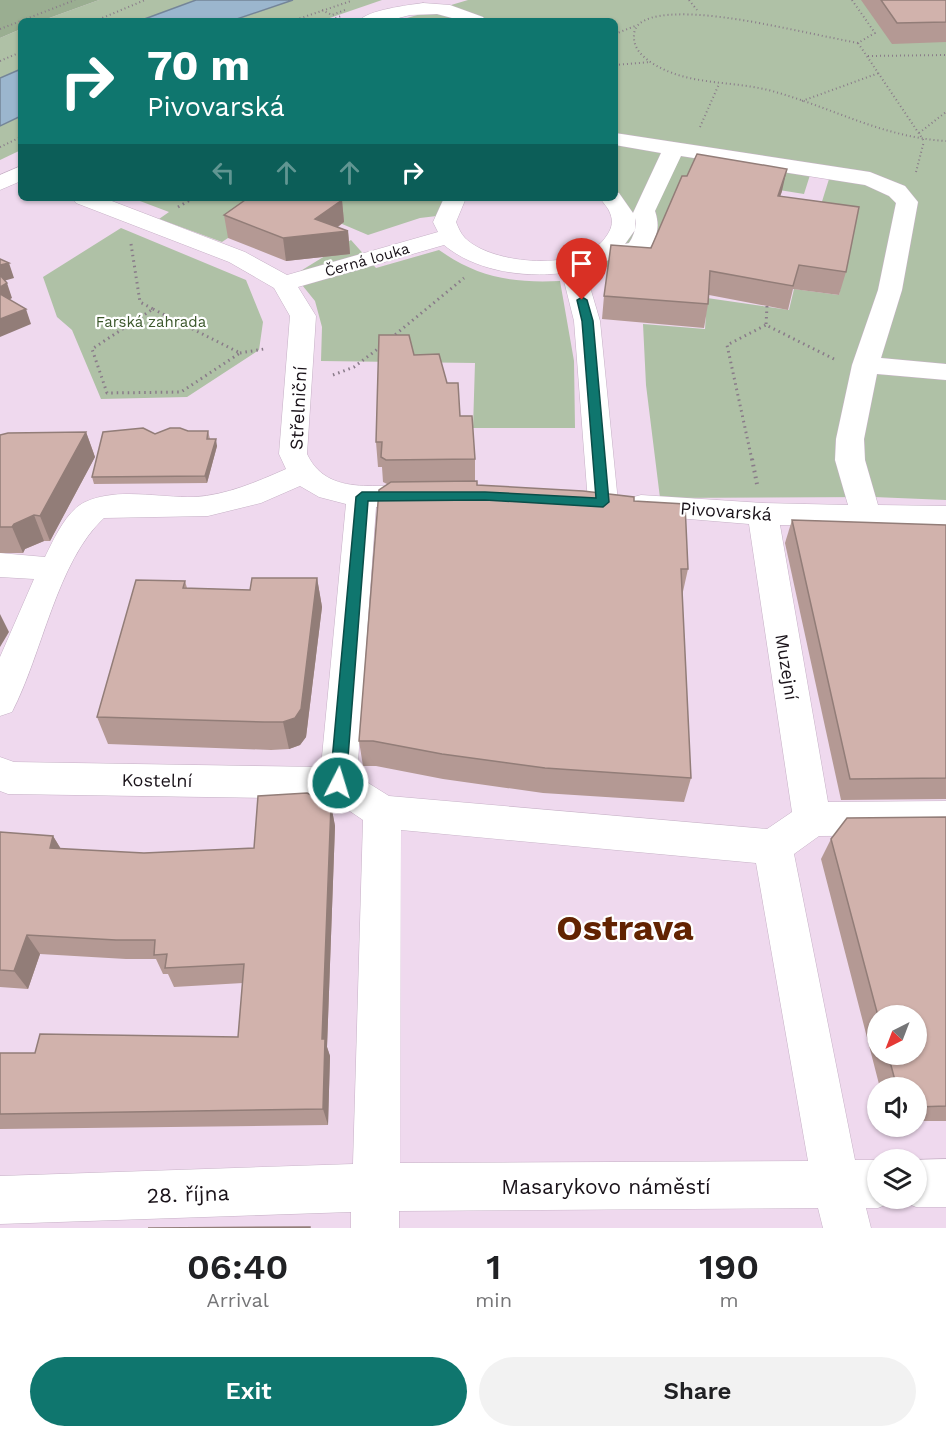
<!DOCTYPE html>
<html lang="en">
<head>
<meta charset="utf-8">
<style>
	:root { --surface:#fff; --page:#f2f2f2; --text:#202124; --muted:#757577; --accent:#0f766e }
	body { margin:0; font-family:"Work Sans",sans-serif; background:var(--page); color:var(--text); height:100vh; display:flex; flex-direction:column; font-size:22px; white-space:nowrap }
	* { box-sizing:border-box; margin:0 }
	p { font-size:20px; color:var(--muted) }
	.icon { flex:none; width:33px; height:33px; fill:none; stroke:currentColor; stroke-width:2; stroke-linecap:round; stroke-linejoin:round }
	.map { position:relative; height:1228px; overflow:hidden }
	.panel { display:flex; flex-direction:column; background:var(--surface); flex:1 }
	.panel>* { flex:none }
	.top-card { position:absolute; left:18px; top:18px; width:600px; height:183px; border-radius:9px; box-shadow:0 2px 4px #0004; background:#0f766e; color:#fff; overflow:hidden }
	.needle { width:39px; rotate:222deg }
	.tools { position:absolute; left:867px; top:1005px; display:grid; gap:12px }
	.tools a { display:grid; place-items:center; width:60px; height:60px; border-radius:50%; background:var(--surface); box-shadow:0 2px 4px #0004; font-size:30px }
	.pin { position:absolute; display:grid; place-items:center; width:51px; height:51px; color:#fff; margin:-62px -26px; border-radius:50% 50% 50% 0; rotate:-45deg; box-shadow:0 0 6px #0007 }
	.pin .icon { rotate:45deg }
	.me { position:absolute; width:66px; margin:-33px; rotate:5deg; stroke-linejoin:round; filter:drop-shadow(0 0 4px #0008) }
	.turn { display:flex; align-items:center; gap:21px; height:126px; padding:0 30px; font-size:27px }
	.turn .icon { width:78px; height:78px; stroke-width:2.5 }
	.turn b { display:block; font-size:42px; line-height:51px }
	.lanes { display:flex; align-items:center; height:57px; padding:0 30px; background:#0003; justify-content:center; gap:30px; direction:ltr }
	.lanes .off { opacity:.35 }
	.eta { display:flex; justify-content:space-evenly; align-items:center; height:102px; text-align:center }
	.eta b { font-size:36px; font-weight:600; line-height:42px }
	.primary-button { display:flex; gap:12px; margin-top:auto; padding:12px 30px }
	.primary-button a { flex:1; height:69px; border-radius:36px; background:var(--accent); color:#fff; font-size:24px; font-weight:600; line-height:69px; text-align:center }
	.primary-button a+a { background:var(--page); color:var(--text) }
	.map>svg:first-child { display:block }
	.green { fill:#afc1a6 }
	.forest { fill:#9aae91 }
	.water { fill:#9bb6ce; stroke:#748598; stroke-width:1.5 }
	.lines { fill:none; stroke-linecap:round; stroke-linejoin:round }
	.minor-casing { stroke:#c6b1c6; stroke-width:1 }
	.path-far2 { stroke:#897b89; stroke-width:2; stroke-dasharray:1 3; stroke-linecap:butt }
	.path-far1 { stroke:#897b89; stroke-width:3; stroke-dasharray:1.5 4; stroke-linecap:butt }
	.path { stroke:#897b89; stroke-width:4; stroke-dasharray:1.5 4.5; stroke-linecap:butt }
	.minor { fill:#fff; fill-rule:evenodd }
	.wall { fill:#b49994; fill-rule:evenodd }
	.shaded-wall { fill:#927d78 }
	.building { fill:#d1b2ac; stroke:#927d78; stroke-width:1.5 }
	.route { fill:#0f766e; stroke:#0a4d48; stroke-width:1.5 }
	.labels { text-anchor:middle; dominant-baseline:central; stroke-width:4.5; stroke-linejoin:round; paint-order:stroke }
	.far-street-label { font-size:15px; fill:#191219; stroke:#fff }
	.far-park-label { font-size:15px; fill:#3b572b; stroke:#fff }
	.street-label { font-size:18px; fill:#191219; stroke:#fff }
	.near-street-label { font-size:21px; fill:#191219; stroke:#fff }
	.near-town-label { font-size:36px; font-weight:bold; fill:#622301; stroke:#fff }
</style>
</head>
<body>
<div class="map">
<svg width="946" height="1228" viewBox="0 0 946 1228">
	<rect width="100%" height="100%" fill="#efd9ee"/>
	<!-- green -->
	<g class="green">
		<polygon points="99,0 196,0 139,21 41,21"/>
		<polygon points="293,0 382,0 321,21 231,21"/>
		<polygon points="468,0 946,0 946,500 874,497 660,498 646,385 643,324 705,329 707,298 789,310 794,289 839,295 853,230 815,224 829,179 810,175 804,194 693,176 683,237 609,268 590,260 616,243 615,21 397,21"/>
		<polygon points="21,29 21,69 0,78 0,38"/>
		<polygon points="21,116 21,150 0,160 0,126"/>
		<polygon points="132,198 455,198 445,215 420,218 368,235 321,215 228,238 222,242 159,219 169,212"/>
		<polygon points="121,228 246,280 263,322 259,350 187,397 101,399 72,330 57,317 43,277"/>
		<path d="M 351,240 L 376,268 L 439,250 C 479,278 512,283 560,281 L 574,361 L 575,428 L 473,428 L 475,363 L 321,361 L 322,327 L 315,301 L 294,275 Z"/>
	</g>
	<!-- forest -->
	<polygon class="forest" points="0,0 99,0 41,21 21,21 21,29 0,38"/>
	<!-- water -->
	<g class="water">
		<polygon points="196,0 293,0 231,21 139,21"/>
		<polygon points="21,69 21,116 0,126 0,78"/>
	</g>
	<g class="lines">
		<!-- minor casing -->
		<g class="minor-casing">
			<g id="minor">
				<path d="M 423,3 L 450,5 L 483,17 L 486,21 L 463,21 L 437,14 L 410,15 L 387,21 L 359,21 C 367,10 409,5 423,3 Z"/>
				<path d="M 615,133 L 870,172 L 905,186 L 918,202 L 902,290 L 881,358 L 946,364 L 946,380 L 877,374 L 864,439 L 865,460 L 878,505 L 946,506 L 946,528 L 780,525 L 828,802 L 946,801 L 946,835 L 819,836 L 794,854 L 855,1160 L 878,1160 L 878,1198 L 896,1198 L 895,1201 L 878,1208 L 866,1208 L 871,1228 L 823,1228 L 818,1208 L 399,1211 L 399,1228 L 351,1228 L 351,1212 L 0,1224 L 0,1176 L 353,1164 L 363,820 L 332,799 L 8,794 L 0,791 L 0,757 L 14,762 L 321,767 L 346,504 L 319,497 L 300,486 L 261,503 L 208,516 L 104,518 C 57,561 42,655 12,712 L 0,716 L 0,657 L 34,579 L 0,577 L 0,553 L 45,557 C 54,539 66,511 85,502 C 118,487 159,498 194,497 C 227,495 256,482 286,469 L 279,454 L 290,316 L 274,288 L 229,262 L 76,203 L 73,198 L 104,198 L 245,252 L 287,275 L 438,232 L 433,222 L 444,198 L 466,198 L 456,222 C 458,227 461,234 465,238 C 492,265 582,272 605,238 C 611,230 614,223 610,213 C 608,207 603,203 600,198 L 615,198 L 615,192 L 619,193 L 633,213 L 661,153 L 615,145 ZM 681,156 L 865,185 L 889,196 L 896,203 L 878,290 L 852,365 L 836,439 L 835,460 L 848,505 L 763,503 L 641,495 L 630,498 L 626,505 L 630,512 L 641,515 L 749,524 L 792,812 L 767,829 L 389,796 L 357,776 L 376,507 L 422,506 L 433,503 L 437,496 L 433,489 C 392,477 331,504 307,454 L 316,316 L 298,287 L 444,245 C 475,271 524,278 562,273 L 574,321 L 588,502 L 592,509 L 603,512 L 614,509 L 618,502 L 600,321 L 585,270 L 611,259 L 645,255 C 656,240 661,229 655,211 ZM 635,218 C 637,227 634,235 629,243 L 625,244 L 635,230 ZM 401,830 L 756,863 L 808,1161 L 400,1163 Z"/>
				<polygon points="21,166 21,181 0,190 0,175"/>
				<polygon points="946,1159 946,1207 916,1207 899,1200 916,1198 915,1160"/>
			</g>
		</g>
		<!-- path-far2 -->
		<g class="path-far2">
			<polyline points="689,0 697,10"/>
			<path d="M 852,0 L 875,33 L 858,43 C 827,37 796,30 764,24 C 739,19 635,0 634,35 C 633,47 641,55 649,61 C 685,86 728,80 768,90 C 830,106 880,137 946,141"/>
			<polyline points="322,10 332,15 345,10"/>
			<polyline points="95,21 145,0"/>
			<polyline points="292,21 351,1"/>
			<polyline points="328,21 341,16"/>
			<polyline points="0,29 75,0"/>
			<polyline points="615,34 635,26"/>
			<polyline points="858,43 924,141"/>
			<polyline points="868,56 946,55"/>
			<polyline points="0,61 21,52"/>
			<polyline points="615,65 651,62"/>
			<polyline points="802,101 879,73"/>
			<polyline points="700,127 719,84"/>
			<polyline points="919,133 946,112"/>
			<polyline points="0,147 21,137"/>
			<polyline points="916,172 924,141"/>
			<polyline points="188,201 193,198"/>
		</g>
		<!-- path-far1 -->
		<g class="path-far1">
			<polyline points="178,207 190,200"/>
			<polyline points="131,244 140,302 153,309"/>
			<polyline points="767,306 766,325 834,359"/>
			<polygon points="153,309 240,353 181,392 107,393 92,349"/>
			<polyline points="391,338 464,278"/>
			<polyline points="240,353 264,349"/>
			<polyline points="333,375 354,367 383,345"/>
			<polyline points="752,460 727,345 766,325"/>
		</g>
		<!-- path -->
		<polyline class="path" points="752,459 757,484"/>
		<!-- minor -->
		<use href="#minor" class="minor"/>
	</g>
	<!-- wall -->
	<g class="wall">
		<polygon points="861,0 946,0 946,42 892,44"/>
		<polygon points="782,191 780,196 846,272 839,295 793,289 788,310 709,295 708,304 704,328 602,319 604,296 651,248"/>
		<polygon points="342,200 344,222 338,227 348,231 350,254 286,261 228,238 224,215"/>
		<polygon points="414,355 447,383 460,416 475,459 475,481 477,485 634,501 688,569 682,596 691,778 684,802 543,793 443,779 376,766 363,766 359,741 387,484 383,482 382,467 378,467 376,442"/>
		<polygon points="188,431 208,431 210,439 217,446 207,483 94,484 92,477 155,434"/>
		<polygon points="86,432 95,457 50,541 44,541 25,549 23,553 0,553 0,435"/>
		<polygon points="792,520 946,525 946,799 841,800 785,543"/>
		<polygon points="317,578 322,607 306,737 300,745 289,749 271,750 108,744 97,717 185,581 187,588 250,590"/>
		<polygon points="331,805 335,826 327,1047 330,1056 328,1125 0,1129 0,1053 35,1053 238,1037 243,983 174,987 168,974 163,974 156,959 126,959 40,954 28,989 0,987 0,832 53,836 61,849 144,853 254,848"/>
		<path d="M 946,817 L 946,1121 L 916,1121 L 916,1088 L 880,1088 L 821,859 L 831,839 ZM 878,1016 L 916,1054 L 878,1054 Z"/>
	</g>
	<!-- shaded-wall -->
	<g class="shaded-wall">
		<polygon points="787,169 782,191 773,219 778,196"/>
		<polygon points="342,200 344,222 330,232 348,231 350,254 286,261 283,238 315,219"/>
		<polygon points="9,263 14,278 0,282 0,265"/>
		<polygon points="7,283 12,298 0,305 0,287"/>
		<polygon points="26,309 31,324 0,337 0,319"/>
		<polygon points="86,432 95,457 50,541 40,516"/>
		<polygon points="216,439 217,446 207,483 205,476"/>
		<polygon points="34,515 44,541 25,549 23,553 12,527 14,524"/>
		<polygon points="317,578 322,607 306,737 300,745 289,749 283,722"/>
		<polygon points="0,614 9,632 0,647"/>
		<polygon points="331,805 335,826 327,1047 330,1056 328,1125 323,1109 322,1039"/>
		<polygon points="53,836 65,856 50,848"/>
		<polygon points="27,935 40,954 28,989 14,971"/>
	</g>
	<!-- building -->
	<g class="building">
		<polygon points="881,0 946,0 946,22 897,23"/>
		<polygon points="697,154 787,169 778,196 859,207 846,272 799,265 793,286 710,271 708,304 604,296 611,245 651,248 682,176 687,176"/>
		<polygon points="248,198 337,198 342,200 315,219 348,231 283,238 224,215"/>
		<polygon points="0,259 9,263 0,265"/>
		<polygon points="0,275 7,283 0,287"/>
		<polygon points="0,294 26,309 0,319"/>
		<polygon points="379,335 409,335 414,355 439,354 447,383 458,383 460,416 472,416 475,459 386,460 381,457 382,442 376,442"/>
		<polygon points="143,428 155,434 170,428 180,428 188,431 208,431 207,439 216,439 205,476 92,477 103,432"/>
		<polygon points="86,432 40,516 34,515 14,524 12,527 0,527 0,435 8,433"/>
		<polygon points="477,481 477,485 583,491 634,497 634,501 685,504 688,569 681,569 691,778 545,768 442,754 373,741 359,741 379,490 391,482"/>
		<polygon points="792,520 946,525 946,778 850,779"/>
		<polygon points="252,578 317,578 301,709 295,718 283,722 264,722 97,717 136,580 185,581 183,588 250,590"/>
		<polygon points="307,793 331,805 322,1039 325,1039 323,1109 0,1114 0,1053 35,1053 40,1034 238,1037 244,964 165,968 167,954 154,955 155,940 116,940 27,935 14,971 0,970 0,832 53,836 50,848 144,853 254,848 258,796"/>
		<polygon points="946,817 946,1106 916,1107 916,1088 897,1088 888,1054 916,1054 916,1016 878,1016 831,839 847,818"/>
		<polygon points="310,1227 310,1228 148,1228"/>
	</g>
	<!-- route -->
	<polygon class="route" points="582,297 587,300 593,321 609,502 603,507 485,500 368,501 346,783 344,788 338,790 333,788 330,783 356,497 362,492 485,492 596,498 582,321 577,300"/>
	<g class="labels">
		<!-- far-street labels -->
		<g class="far-street-label">
			<text transform="translate(367 260) rotate(-16)">Černá louka</text>
		</g>
		<!-- far-park labels -->
		<g class="far-park-label">
			<text x="151" y="322">Farská zahrada</text>
		</g>
		<!-- street labels -->
		<g class="street-label">
			<text transform="translate(298 408) rotate(-87)">Střelniční</text>
			<text transform="translate(726 511) rotate(4)">Pivovarská</text>
			<text transform="translate(787 667) rotate(81)">Muzejní</text>
			<text transform="translate(157 780) rotate(1)">Kostelní</text>
		</g>
		<!-- near-street labels -->
		<g class="near-street-label">
			<text x="606" y="1186">Masarykovo náměstí</text>
			<text transform="translate(188 1194) rotate(-2)">28. října</text>
		</g>
		<!-- near-town labels -->
		<g class="near-town-label">
			<text x="625" y="928">Ostrava</text>
		</g>
	</g>
</svg>
<div class="tools">
<a><svg class="needle" viewBox="-14 -14 28 28"><path d="M0-13l5 13h-10z" fill="#e53935"/><path d="M0 13l5-13h-10z" fill="#757577"/></svg></a>
<a><svg class="icon" aria-label="sound" viewBox="0 0 24 24"><path d="M4 9h4l5-4v14l-5-4H4zM17 9q2 3 0 6"/></svg></a>
<a><svg class="icon" aria-label="layers" viewBox="0 0 24 24"><path d="M12 4l9 5-9 5-9-5zM3 14l9 5 9-5"/></svg></a>
</div>
<div class="pin" style="left:582px;top:300px;background:#d93025"><svg class="icon" aria-label="arrive" viewBox="0 0 24 24"><path d="M6 21V4h12l-3 4 3 4H6"/></svg></div>
<svg class="me" style="left:338px;top:783px" viewBox="-20 -20 40 40"><circle r="17" fill="#0f766e" stroke="#fff" stroke-width="3"/><path d="M0-11L8 9 0 5-8 9z" fill="#fff"/></svg>
<div class="top-card">
<div class="turn"><svg class="icon" aria-label="right" viewBox="0 0 24 24"><path d="M7 20v-9h11M14 6l5 5-5 5"/></svg><div><b>70 m</b>Pivovarská</div></div>
<div class="lanes"><svg class="icon off" aria-label="left" viewBox="0 0 24 24"><path d="M17 20v-9H6M10 6l-5 5 5 5"/></svg><svg class="icon off" aria-label="ahead" viewBox="0 0 24 24"><path d="M12 20V5M6 11l6-6 6 6"/></svg><svg class="icon off" aria-label="ahead" viewBox="0 0 24 24"><path d="M12 20V5M6 11l6-6 6 6"/></svg><svg class="icon" aria-label="right" viewBox="0 0 24 24"><path d="M7 20v-9h11M14 6l5 5-5 5"/></svg></div>
</div>
</div>
<section class="panel">
<div class="eta">
<div><b>06:40</b><p>Arrival</p></div>
<div><b>1</b><p>min</p></div>
<div><b>190</b><p>m</p></div>
</div>
<div class="primary-button"><a>Exit</a><a>Share</a></div>
</section>
</body>
</html>
